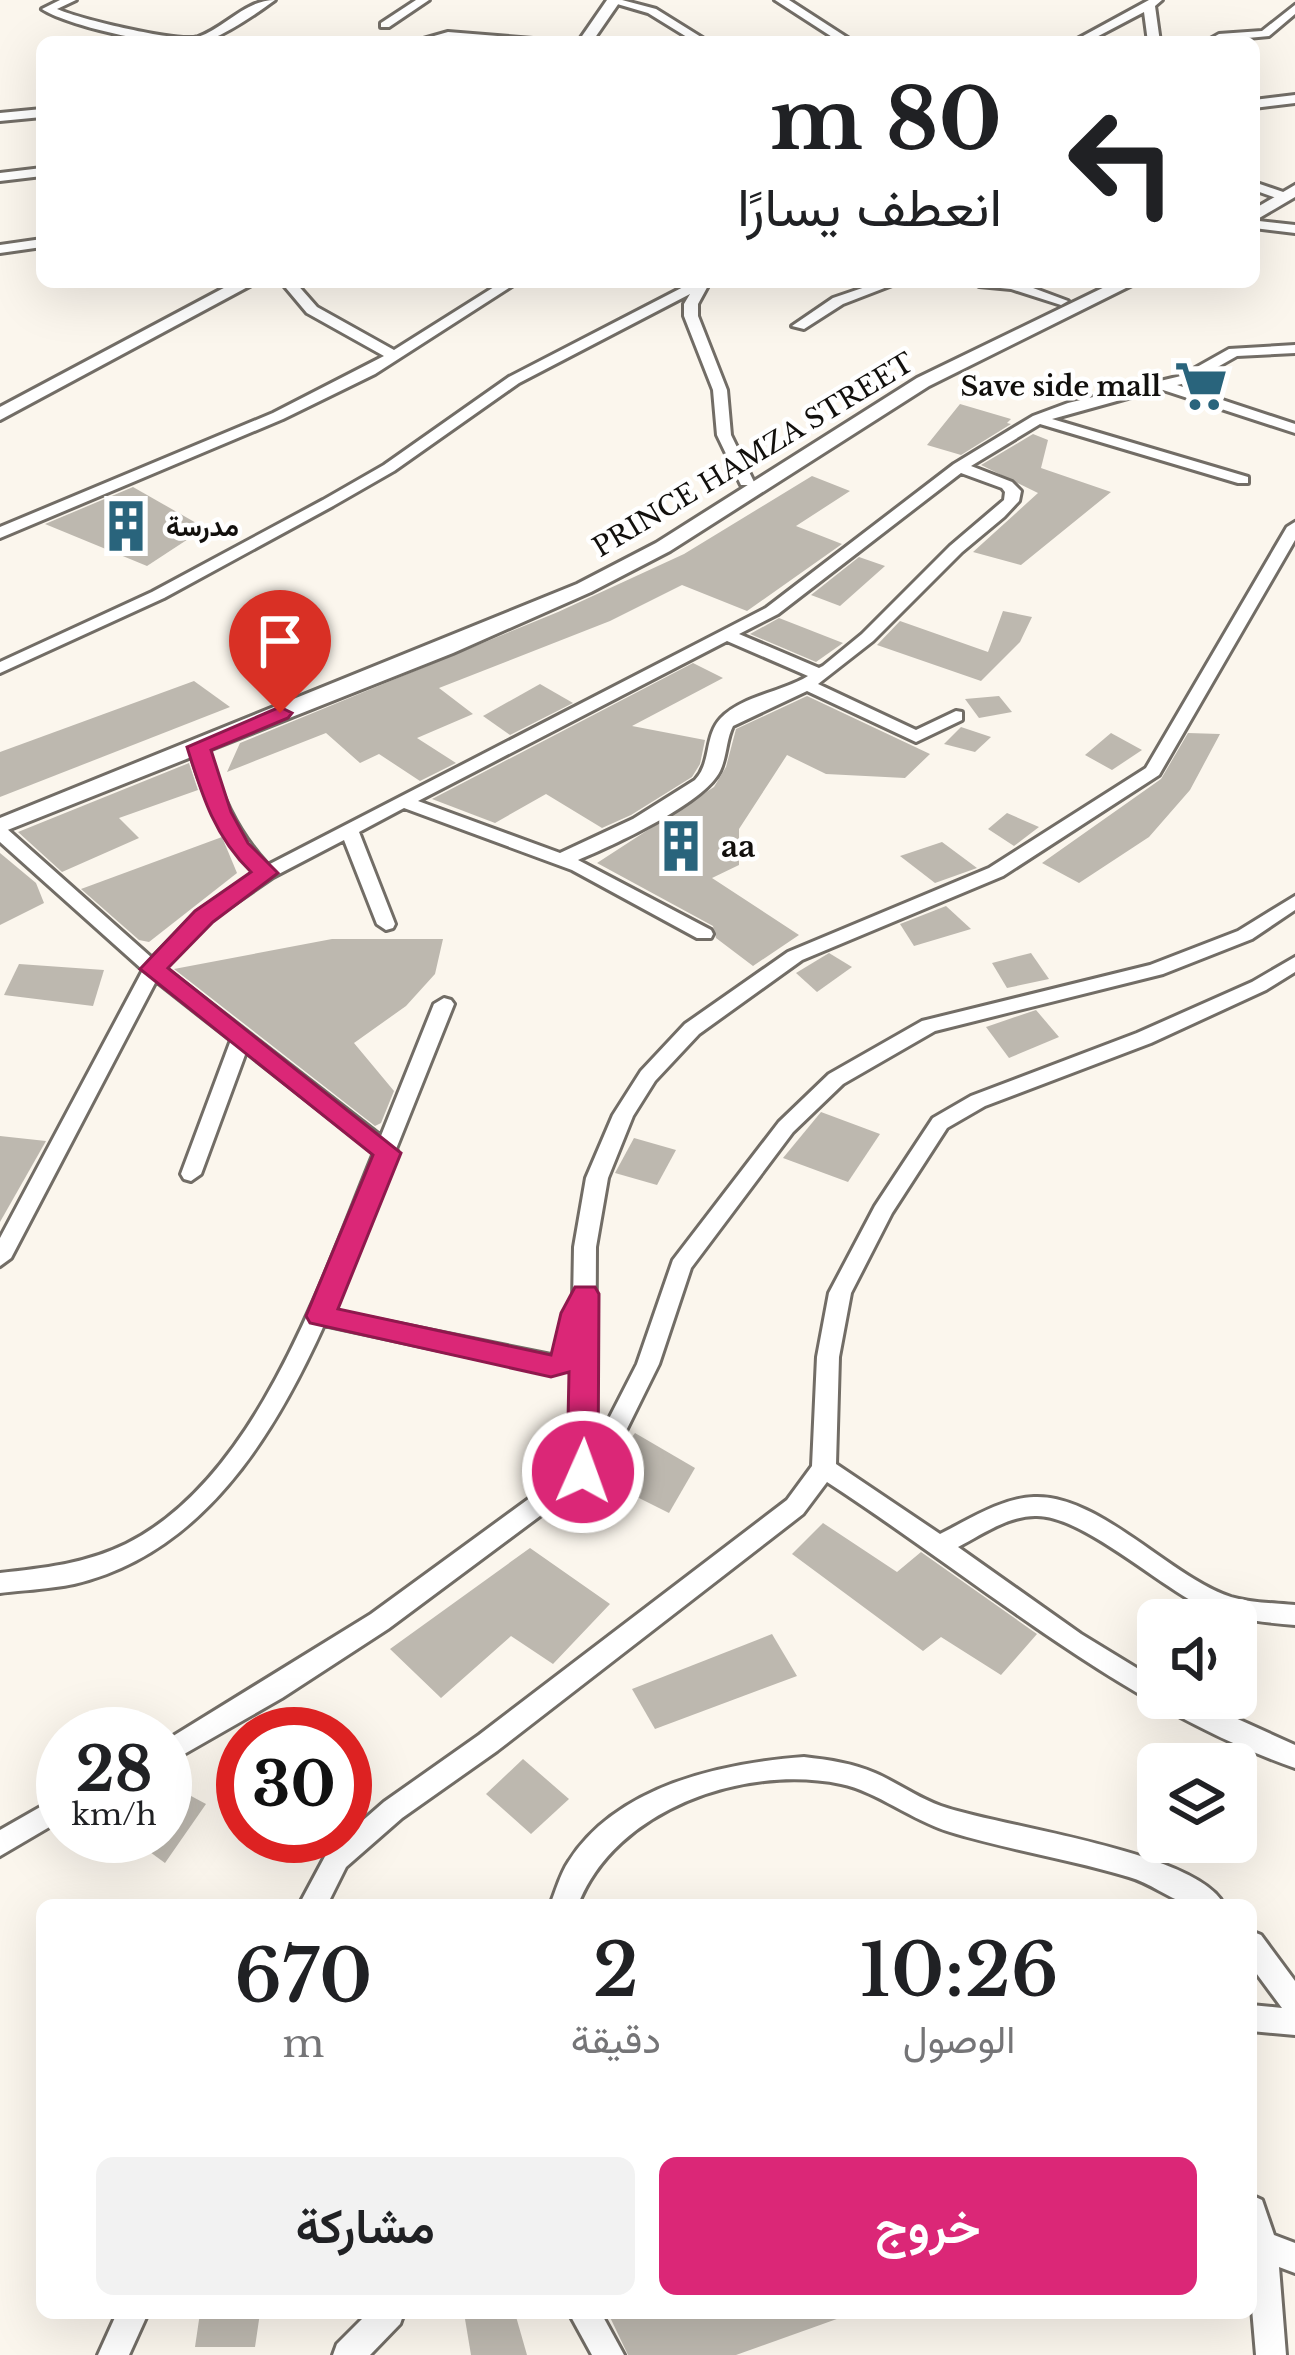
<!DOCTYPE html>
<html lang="ar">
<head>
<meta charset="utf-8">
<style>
	:root { --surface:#fff; --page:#f2f2f2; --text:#202124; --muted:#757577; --accent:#db2777 }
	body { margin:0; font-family:"Libre Baskerville",Vazirmatn,serif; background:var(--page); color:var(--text); direction:rtl; height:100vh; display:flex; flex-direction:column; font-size:45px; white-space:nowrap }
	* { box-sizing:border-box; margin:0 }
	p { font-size:39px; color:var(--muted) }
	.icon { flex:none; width:66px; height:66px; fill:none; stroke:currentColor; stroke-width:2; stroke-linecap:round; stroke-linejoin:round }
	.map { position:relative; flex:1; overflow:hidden; direction:ltr }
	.details { position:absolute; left:36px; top:1899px; width:1221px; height:420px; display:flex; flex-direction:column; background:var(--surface); border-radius:18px; box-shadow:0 12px 48px #0002; direction:rtl }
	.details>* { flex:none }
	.guide { position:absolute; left:36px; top:36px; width:1224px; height:252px; border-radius:18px; box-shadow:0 12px 48px #0002; direction:rtl; background:#fff; color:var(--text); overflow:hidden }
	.fabs { position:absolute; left:1137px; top:1599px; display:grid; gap:24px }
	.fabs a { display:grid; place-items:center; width:120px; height:120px; border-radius:18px; background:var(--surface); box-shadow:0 12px 48px #0002; font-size:60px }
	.speed { position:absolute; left:36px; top:1707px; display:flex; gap:24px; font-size:60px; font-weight:700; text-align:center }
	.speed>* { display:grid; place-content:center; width:156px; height:156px; border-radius:50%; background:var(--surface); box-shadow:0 12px 48px #0002; line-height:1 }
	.speed small { font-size:30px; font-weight:400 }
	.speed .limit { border:18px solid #d22; background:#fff; color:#111 }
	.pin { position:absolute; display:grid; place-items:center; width:102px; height:102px; color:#fff; margin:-123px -51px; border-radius:50% 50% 50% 0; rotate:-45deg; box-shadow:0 0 12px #0007 }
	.pin .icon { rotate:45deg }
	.me { position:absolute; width:132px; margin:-66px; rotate:2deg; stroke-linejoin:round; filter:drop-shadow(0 0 9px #0008) }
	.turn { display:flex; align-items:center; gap:42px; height:252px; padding:0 60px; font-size:54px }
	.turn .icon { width:156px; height:156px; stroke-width:2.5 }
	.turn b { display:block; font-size:84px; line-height:102px }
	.eta { display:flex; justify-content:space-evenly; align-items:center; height:204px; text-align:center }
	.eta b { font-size:72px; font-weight:600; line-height:84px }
	.action { display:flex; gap:24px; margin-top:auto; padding:24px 60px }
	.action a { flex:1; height:138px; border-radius:18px; background:var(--accent); color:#fff; font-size:48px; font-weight:600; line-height:138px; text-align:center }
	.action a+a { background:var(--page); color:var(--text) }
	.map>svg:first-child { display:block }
	.building { fill:#bdb8af }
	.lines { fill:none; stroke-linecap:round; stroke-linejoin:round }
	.street-casing { stroke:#726d66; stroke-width:6 }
	.secondary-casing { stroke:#726d66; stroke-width:6 }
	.street { fill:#fff; fill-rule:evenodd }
	.secondary { fill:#fff; fill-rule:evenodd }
	.route { fill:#db2777; stroke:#8e194d; stroke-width:3 }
	.labels { text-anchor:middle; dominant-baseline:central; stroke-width:9; stroke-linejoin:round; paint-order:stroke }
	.far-poi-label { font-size:27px; font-weight:bold; fill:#12100d; stroke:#fff; text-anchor:end }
	.far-street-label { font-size:27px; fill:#12100d; stroke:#fff }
	.poi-label { font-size:30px; font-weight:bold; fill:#12100d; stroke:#fff; text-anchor:start }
</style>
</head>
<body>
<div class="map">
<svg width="1295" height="2355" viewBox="0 0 1295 2355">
	<rect width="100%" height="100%" fill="#fbf6ed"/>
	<!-- building -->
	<g class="building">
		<polygon points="960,404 1011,419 1007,423 1011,424 961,455 927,445"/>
		<polygon points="1033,434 1048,440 1041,468 1111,492 1021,565 973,552 1038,493 981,465"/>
		<polygon points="812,476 850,491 796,526 842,544 747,611 682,585 610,621 439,688 473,714 417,738 456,763 420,781 379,754 360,763 326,733 227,772 240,743 558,612 684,554"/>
		<polygon points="133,487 205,528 147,566 45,524"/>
		<polygon points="859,557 885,566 840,606 811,595"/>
		<polygon points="1003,611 1032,617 1020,642 981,681 877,645 900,621 988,652"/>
		<polygon points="779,618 843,643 816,662 750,634"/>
		<polygon points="693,663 723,678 632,726 705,740 700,764 692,777 631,815 602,828 546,794 495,823 432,799"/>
		<polygon points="194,681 230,707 0,797 0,752"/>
		<polygon points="540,684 573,703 510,735 483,716"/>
		<polygon points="807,696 930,754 905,778 826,774 787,755 739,829 739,865 712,878 799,935 753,966 716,938 713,926 597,863 714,787 726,767 736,729"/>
		<polygon points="999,696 1012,712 979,718 965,699"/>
		<polygon points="961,727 991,737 975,752 944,744"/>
		<polygon points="1111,733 1142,750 1112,770 1085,755"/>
		<polygon points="1188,733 1220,734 1190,790 1149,837 1079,883 1042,863 1161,779"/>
		<polygon points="189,763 198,790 119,818 139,838 62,872 18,832"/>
		<polygon points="1007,813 1039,827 1014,846 988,829"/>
		<polygon points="222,837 237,873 149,942 139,940 81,889"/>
		<polygon points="942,842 977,868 935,883 900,856"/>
		<polygon points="0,853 36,883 44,903 0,925"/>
		<polygon points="946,906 971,929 914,946 900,924"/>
		<polygon points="332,939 443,939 435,974 406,1006 354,1043 394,1091 381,1123 375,1126 174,969"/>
		<polygon points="829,953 852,967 817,992 796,973"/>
		<polygon points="1031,953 1049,979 1007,988 992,963"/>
		<polygon points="19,964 104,970 93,1006 4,995"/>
		<polygon points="1036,1010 1059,1037 1009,1058 986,1027"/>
		<polygon points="821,1112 880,1134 848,1182 783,1158"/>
		<polygon points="0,1136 46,1141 0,1222"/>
		<polygon points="634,1138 676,1150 657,1185 615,1173"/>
		<polygon points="635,1433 695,1468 669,1513 601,1479"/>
		<polygon points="823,1523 897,1572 921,1552 1037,1634 1001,1675 941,1637 923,1651 792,1554"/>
		<polygon points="530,1548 610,1604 553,1664 511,1636 441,1698 390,1649"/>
		<polygon points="772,1634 797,1676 655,1729 632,1689"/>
		<polygon points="523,1759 569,1799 531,1834 486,1794"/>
		<polygon points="165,1782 206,1804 165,1863 128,1836 165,1836"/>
		<polygon points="200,2313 260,2313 255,2347 195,2347"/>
		<polygon points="464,2313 515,2313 527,2355 471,2355"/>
		<polygon points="608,2313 847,2313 848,2315 736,2355 628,2355"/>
	</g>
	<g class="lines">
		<!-- street casing -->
		<g class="street-casing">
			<g id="street">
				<path d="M 60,0 L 76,0 L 57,9 C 79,19 178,43 198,37 C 225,28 245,0 275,0 C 256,14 231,31 209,40 C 180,52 69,27 42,9 Z"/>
				<polygon points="416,0 429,0 389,27 381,27 381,23"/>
				<polygon points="622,0 656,9 709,42 695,42 648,13 607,1"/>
				<polygon points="775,0 789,0 854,42 840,42"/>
				<polygon points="1149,0 1162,0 1155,6 1160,42 1148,42 1144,12 1087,42 1072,42"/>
				<polygon points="1295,5 1295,14 1269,36 1205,42 1219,34 1262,31"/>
				<polygon points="448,32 533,39 539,42 448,38 413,42"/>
				<polygon points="1295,95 1295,103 1254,108 1254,100"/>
				<polygon points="42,109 42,117 0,121 0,113"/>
				<polygon points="42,168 42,176 0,181 0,173"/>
				<polygon points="1254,182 1289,194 1291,197 1285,201 1254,190"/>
				<polygon points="1259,221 1295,225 1295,233 1254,228 1254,223"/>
				<polygon points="42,239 42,247 0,253 0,245"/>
				<polygon points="281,282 295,282 317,307 394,350 502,282 518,282 375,374 283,419 0,538 0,527 273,413 384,356 307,313"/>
				<polygon points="693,282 710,282 698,304 698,316 727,390 731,435 754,482 751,485 741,485 717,435 713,390 684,316 684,304 690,294 519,383 394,471 333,506 164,598 0,673 0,662 152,592 323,500 384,465 509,377"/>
				<polygon points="880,282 900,282 843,304 804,329 792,326 833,298"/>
				<polygon points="972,282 1017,282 1068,301 1061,305 1011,289 979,286"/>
				<path d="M 1295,345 L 1295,353 L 1237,356 L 1191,382 L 1177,385 L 1295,424 L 1295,433 L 1160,389 L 1052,419 L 1248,477 L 1248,483 L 1238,483 L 1040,424 L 971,466 L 1012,482 L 1021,491 L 1019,501 L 1004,517 L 962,552 L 873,641 L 818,684 L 916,730 L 956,711 L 962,712 L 962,720 L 916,742 L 807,691 L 733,726 C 726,740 727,756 720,771 C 705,803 612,846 578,860 L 711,930 L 713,934 L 711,938 L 697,938 L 572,870 L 404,808 L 359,832 L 395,924 L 393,928 L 386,930 L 377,924 L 344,840 L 273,877 L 211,920 L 165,968 L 381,1136 L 434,1004 L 444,998 L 451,1000 L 454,1004 L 396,1149 L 398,1153 L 392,1159 L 330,1310 L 556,1356 L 565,1310 L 573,1303 L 574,1247 L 586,1178 L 613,1115 L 641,1071 L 685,1024 L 788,952 L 989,868 L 1146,768 L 1287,527 L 1295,522 L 1295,540 L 1159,775 L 1003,876 L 802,960 L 699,1034 L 655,1081 L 633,1116 L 608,1178 L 596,1247 L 595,1446 L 637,1364 L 673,1260 L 779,1122 L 829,1074 L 922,1021 L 1150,965 L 1238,931 L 1295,896 L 1295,910 L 1252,939 L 1163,974 L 935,1031 L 843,1084 L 793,1132 L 691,1268 L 659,1364 L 614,1455 L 591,1478 L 388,1629 L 282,1698 L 165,1765 L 165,1741 L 371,1614 L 571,1468 L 573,1368 L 551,1374 L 324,1325 C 274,1436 202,1554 74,1584 C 50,1589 24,1590 0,1593 L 0,1573 C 44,1568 85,1564 126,1544 C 258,1478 321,1281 374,1153 L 246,1052 L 201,1174 L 191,1181 L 184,1179 L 181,1174 L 231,1040 L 156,981 L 11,1258 L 0,1266 L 0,1238 L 143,970 L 0,842 L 0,827 L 6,828 L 152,958 L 197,912 L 255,872 C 221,837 202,794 189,747 L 192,743 L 198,742 L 207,747 C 219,791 236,831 268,865 L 766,608 L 954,464 L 1033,416 L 1068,403 L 1181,376 L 1229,349 ZM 961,473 L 1002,488 L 1005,492 L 1004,500 L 950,546 L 862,634 L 823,666 L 819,668 L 739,634 L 778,614 ZM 727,641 L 808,676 C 782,692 742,696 721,718 C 704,736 712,762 695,780 L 633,819 L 560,853 L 418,801 Z"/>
				<path d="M 1295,957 L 1295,972 L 1266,990 L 1151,1043 L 985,1106 L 947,1128 L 892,1213 L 851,1293 L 839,1357 L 836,1464 L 940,1534 C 968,1520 1002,1498 1034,1497 C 1099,1494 1170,1577 1231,1597 C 1251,1603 1274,1603 1295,1605 L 1295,1625 C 1260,1622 1228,1619 1196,1603 C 1155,1582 1079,1514 1035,1516 C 1008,1516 981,1535 958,1547 L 1081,1634 L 1158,1681 L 1158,1698 L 1191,1698 L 1295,1745 L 1295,1768 C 1120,1706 981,1582 827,1482 L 803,1514 L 497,1751 L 402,1818 L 346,1867 L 327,1905 L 299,1905 L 328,1851 L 384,1802 L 479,1735 L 787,1500 L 812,1466 L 817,1357 L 829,1293 L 875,1206 L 933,1118 L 971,1096 L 1137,1033 L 1252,982 Z"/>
				<path d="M 804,1757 C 829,1760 852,1763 875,1773 C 898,1783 918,1798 941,1806 C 1000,1827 1198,1851 1224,1905 C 1213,1905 1197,1908 1187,1904 C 1167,1897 1150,1883 1129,1877 C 1070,1859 1009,1850 950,1832 C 913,1821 876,1791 841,1784 C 745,1764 615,1809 578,1905 L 550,1905 C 556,1891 560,1874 569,1861 C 617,1786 721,1763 804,1757 Z"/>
				<polygon points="63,1794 63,1819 0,1856 0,1830"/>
				<polygon points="1251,1931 1261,1935 1295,1981 1295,2035 1251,2031 1251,2005 1282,2008 1251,1966"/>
				<polygon points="1251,2195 1262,2200 1274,2235 1295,2243 1295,2273 1279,2267 1286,2355 1256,2355 1251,2297"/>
				<polygon points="117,2313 148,2313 129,2355 98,2355"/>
				<polygon points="368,2313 404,2313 400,2324 370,2355 333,2355 337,2344"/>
				<polygon points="569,2313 601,2313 624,2355 592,2355"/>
			</g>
		</g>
		<!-- secondary casing -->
		<g class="secondary-casing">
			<g id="secondary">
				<polygon points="607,0 621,0 592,42 578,42"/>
				<polygon points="1295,185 1295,197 1254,221 1254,209"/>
				<polygon points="235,282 257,282 0,420 0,407"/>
				<polygon points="1115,282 1138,282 929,386 670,551 591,592 453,653 0,833 0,818 577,584 656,543 917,378"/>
			</g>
		</g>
		<!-- street -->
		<use href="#street" class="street"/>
		<!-- secondary -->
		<use href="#secondary" class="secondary"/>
	</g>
	<!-- route -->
	<path class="route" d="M 280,707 L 292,713 L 288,718 L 211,750 L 231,812 L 248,843 L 278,873 L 213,922 L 168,968 L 401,1153 L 338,1309 L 551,1355 L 561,1313 L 575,1287 L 595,1287 L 599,1294 L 598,1472 L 593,1481 L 572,1481 L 567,1472 L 569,1372 L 551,1377 L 310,1323 L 306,1316 L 373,1155 L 140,969 L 195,911 L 251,872 C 214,836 202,795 187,747 Z"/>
	<!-- icons -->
	<defs>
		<g id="supermarket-bare" transform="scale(4.14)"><path d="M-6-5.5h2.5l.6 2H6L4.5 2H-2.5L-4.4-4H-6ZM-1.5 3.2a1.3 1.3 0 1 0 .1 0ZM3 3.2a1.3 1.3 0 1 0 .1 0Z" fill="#29647c" stroke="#fff" stroke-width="2.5" paint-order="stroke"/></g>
		<g id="building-bare" transform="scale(4.14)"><path d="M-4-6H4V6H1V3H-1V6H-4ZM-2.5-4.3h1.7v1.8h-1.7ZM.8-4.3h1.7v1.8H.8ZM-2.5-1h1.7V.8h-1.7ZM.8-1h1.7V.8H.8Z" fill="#29647c" stroke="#fff" stroke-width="2.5" paint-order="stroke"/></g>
	</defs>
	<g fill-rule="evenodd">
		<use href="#supermarket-bare" x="1201" y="386"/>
		<use href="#building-bare" x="126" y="526"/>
		<use href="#building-bare" x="681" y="846"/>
	</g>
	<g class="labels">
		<!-- far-poi labels -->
		<g class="far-poi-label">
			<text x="1161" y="386">Save side mall</text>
			<text x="166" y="526" text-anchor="start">مدرسة</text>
		</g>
		<!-- far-street labels -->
		<g class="far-street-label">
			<text transform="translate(753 455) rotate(-31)">PRINCE HAMZA STREET</text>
		</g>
		<!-- poi labels -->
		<g class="poi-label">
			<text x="721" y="846">aa</text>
		</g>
	</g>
</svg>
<div class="fabs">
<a><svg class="icon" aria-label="sound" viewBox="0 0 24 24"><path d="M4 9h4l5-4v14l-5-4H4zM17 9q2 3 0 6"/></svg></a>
<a><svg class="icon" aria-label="layers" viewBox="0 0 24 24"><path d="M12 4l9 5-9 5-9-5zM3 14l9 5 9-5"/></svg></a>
</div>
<div class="speed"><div>28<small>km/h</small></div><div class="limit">30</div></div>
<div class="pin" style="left:280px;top:713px;background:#d93025"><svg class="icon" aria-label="arrive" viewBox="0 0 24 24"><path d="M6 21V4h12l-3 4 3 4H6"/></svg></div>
<svg class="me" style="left:583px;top:1472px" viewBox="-20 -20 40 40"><circle r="17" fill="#db2777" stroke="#fff" stroke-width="3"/><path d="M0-11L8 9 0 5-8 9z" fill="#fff"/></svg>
<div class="guide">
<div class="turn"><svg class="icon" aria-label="left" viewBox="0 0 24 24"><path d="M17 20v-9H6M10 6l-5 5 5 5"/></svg><div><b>80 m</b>انعطف يسارًا</div></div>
</div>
<section class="details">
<div class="eta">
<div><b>10:26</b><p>الوصول</p></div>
<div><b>2</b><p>دقيقة</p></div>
<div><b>670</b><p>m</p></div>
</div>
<div class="action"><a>خروج</a><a>مشاركة</a></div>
</section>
</div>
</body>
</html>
